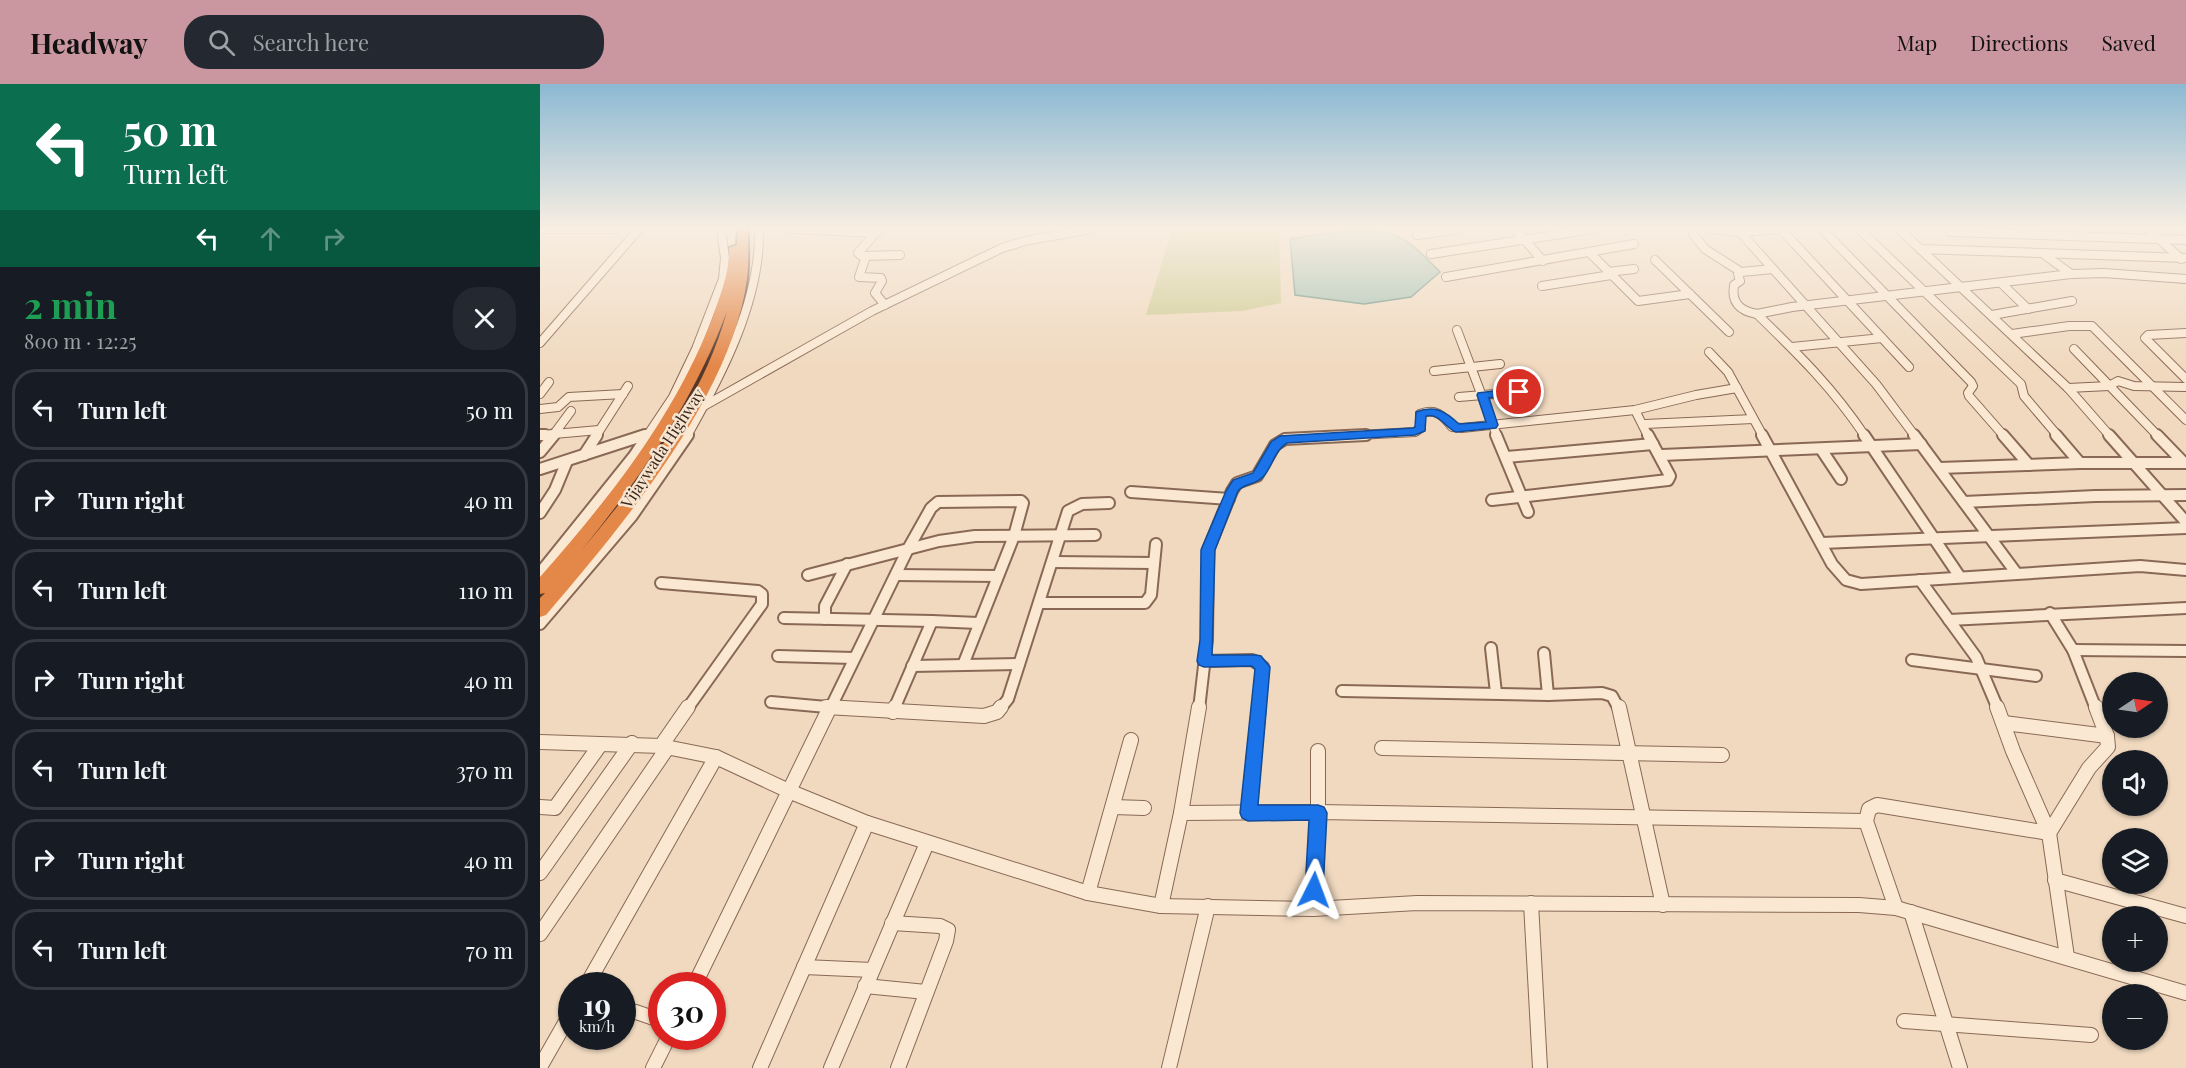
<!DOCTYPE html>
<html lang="en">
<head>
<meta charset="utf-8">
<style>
	:root { --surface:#171b24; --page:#242831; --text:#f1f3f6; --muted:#9ea1a6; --line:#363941; --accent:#ca96a0 }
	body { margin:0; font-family:"Playfair Display",serif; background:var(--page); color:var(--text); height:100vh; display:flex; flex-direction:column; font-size:22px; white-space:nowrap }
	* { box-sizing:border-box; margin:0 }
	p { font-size:20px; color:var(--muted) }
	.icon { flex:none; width:33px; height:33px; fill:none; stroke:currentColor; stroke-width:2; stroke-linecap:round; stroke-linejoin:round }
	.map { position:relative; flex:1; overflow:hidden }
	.panel { display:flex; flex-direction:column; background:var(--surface); width:540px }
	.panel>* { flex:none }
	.banner { background:#0b6e4f; color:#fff; overflow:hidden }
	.needle { width:39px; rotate:77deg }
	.controls { position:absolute; left:1562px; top:588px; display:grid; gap:12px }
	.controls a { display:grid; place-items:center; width:66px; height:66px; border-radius:50%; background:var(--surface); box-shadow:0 2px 4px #0004; font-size:30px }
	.speed { position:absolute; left:18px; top:888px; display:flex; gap:12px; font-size:30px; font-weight:700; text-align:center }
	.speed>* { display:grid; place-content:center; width:78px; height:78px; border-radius:50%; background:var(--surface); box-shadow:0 2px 4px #0004; line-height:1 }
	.speed small { font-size:15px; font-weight:400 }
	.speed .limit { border:9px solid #d22; background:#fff; color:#111 }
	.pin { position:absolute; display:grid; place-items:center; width:51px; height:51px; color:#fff; margin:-26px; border:3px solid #fff; border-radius:50%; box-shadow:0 2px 6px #0007 }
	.me { position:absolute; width:66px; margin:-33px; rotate:3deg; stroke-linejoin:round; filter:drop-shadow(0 0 4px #0008) }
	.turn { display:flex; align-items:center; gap:21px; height:126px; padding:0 24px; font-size:27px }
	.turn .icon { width:78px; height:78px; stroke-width:2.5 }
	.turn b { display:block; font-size:42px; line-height:51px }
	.lanes { display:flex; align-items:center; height:57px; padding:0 24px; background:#0003; justify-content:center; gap:30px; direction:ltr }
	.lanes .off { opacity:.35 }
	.round { display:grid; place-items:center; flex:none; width:63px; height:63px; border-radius:24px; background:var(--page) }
	.head { display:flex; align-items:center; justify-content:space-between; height:102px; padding:0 24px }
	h1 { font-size:36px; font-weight:700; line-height:45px; color:#1e9e55 }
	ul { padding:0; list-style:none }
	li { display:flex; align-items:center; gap:18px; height:81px; margin:0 12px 9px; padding:0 12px; border:3px solid var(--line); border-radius:24px }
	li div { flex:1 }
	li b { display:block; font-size:22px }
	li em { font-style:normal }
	header { display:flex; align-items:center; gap:36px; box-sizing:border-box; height:84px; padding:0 30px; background:var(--accent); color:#111 }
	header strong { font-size:28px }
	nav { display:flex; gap:33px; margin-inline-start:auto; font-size:21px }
	.search { width:420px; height:54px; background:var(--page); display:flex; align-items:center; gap:15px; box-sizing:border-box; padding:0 21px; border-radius:24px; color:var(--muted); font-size:22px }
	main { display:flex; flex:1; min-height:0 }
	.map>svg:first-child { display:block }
	.green { fill:#cecb92 }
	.water { fill:#a2c1b3; stroke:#698f80; stroke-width:1.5 }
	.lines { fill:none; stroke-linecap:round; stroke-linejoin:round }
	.minor-far2-casing { stroke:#896956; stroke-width:10 }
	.minor-far1-casing { stroke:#896956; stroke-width:14 }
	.minor-casing { stroke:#896956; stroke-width:16 }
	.highway-casing { stroke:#56382b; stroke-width:4 }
	.minor-far2 { stroke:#fae8d2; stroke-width:8 }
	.minor-far1 { stroke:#fae8d2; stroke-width:10 }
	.minor { stroke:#fae8d2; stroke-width:14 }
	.highway { fill:#e4884a; fill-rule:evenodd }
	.route { fill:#1a73e8; stroke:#114b97; stroke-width:1.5 }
	.labels { text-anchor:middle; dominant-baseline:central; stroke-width:5; stroke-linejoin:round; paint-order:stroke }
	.street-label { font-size:16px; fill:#38251c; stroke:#f7e5cf }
</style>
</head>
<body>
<header>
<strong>Headway</strong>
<div class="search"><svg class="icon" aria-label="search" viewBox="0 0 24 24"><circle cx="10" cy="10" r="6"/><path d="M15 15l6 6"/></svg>Search here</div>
<nav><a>Map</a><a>Directions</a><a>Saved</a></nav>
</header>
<main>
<section class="panel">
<div class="banner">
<div class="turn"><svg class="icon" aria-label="left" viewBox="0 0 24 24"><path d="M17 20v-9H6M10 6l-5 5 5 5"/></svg><div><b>50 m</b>Turn left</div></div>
<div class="lanes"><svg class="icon" aria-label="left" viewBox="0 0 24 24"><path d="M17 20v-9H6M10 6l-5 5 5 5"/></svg><svg class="icon off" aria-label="ahead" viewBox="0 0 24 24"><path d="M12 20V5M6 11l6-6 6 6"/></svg><svg class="icon off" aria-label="right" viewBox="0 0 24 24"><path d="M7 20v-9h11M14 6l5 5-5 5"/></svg></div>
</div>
<div class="head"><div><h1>2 min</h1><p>800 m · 12:25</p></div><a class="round"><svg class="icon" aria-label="close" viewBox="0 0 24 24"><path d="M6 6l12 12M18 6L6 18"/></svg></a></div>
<ul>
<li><svg class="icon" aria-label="left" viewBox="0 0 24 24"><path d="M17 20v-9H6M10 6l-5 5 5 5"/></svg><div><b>Turn left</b></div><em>50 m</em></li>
<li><svg class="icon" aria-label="right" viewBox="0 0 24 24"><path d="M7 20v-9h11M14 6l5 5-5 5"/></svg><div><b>Turn right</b></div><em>40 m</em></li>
<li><svg class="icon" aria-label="left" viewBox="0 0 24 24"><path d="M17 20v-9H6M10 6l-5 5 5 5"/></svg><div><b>Turn left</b></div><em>110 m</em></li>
<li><svg class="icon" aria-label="right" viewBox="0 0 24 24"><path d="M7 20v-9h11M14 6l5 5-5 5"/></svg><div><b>Turn right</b></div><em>40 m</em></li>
<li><svg class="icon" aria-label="left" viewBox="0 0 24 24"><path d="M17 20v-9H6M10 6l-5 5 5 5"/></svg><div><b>Turn left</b></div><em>370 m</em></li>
<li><svg class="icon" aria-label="right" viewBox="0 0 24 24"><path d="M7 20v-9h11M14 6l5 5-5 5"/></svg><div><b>Turn right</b></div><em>40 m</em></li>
<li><svg class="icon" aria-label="left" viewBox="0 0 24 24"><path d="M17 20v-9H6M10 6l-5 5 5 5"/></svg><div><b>Turn left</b></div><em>70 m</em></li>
</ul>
</section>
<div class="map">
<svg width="1646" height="984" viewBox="0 0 1646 984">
	<rect width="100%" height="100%" fill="#f0d9bf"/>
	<!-- green -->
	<polygon class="green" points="632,145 739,146 741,219 702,227 606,231"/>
	<!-- water -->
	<path class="water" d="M 814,145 C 860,145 870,158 900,188 L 871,213 L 824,220 L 755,211 L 750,155 Z"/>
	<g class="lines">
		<!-- minor-far2 casing -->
		<g class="minor-far2-casing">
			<g id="minor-far2">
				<polyline points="0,145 75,145"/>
				<polyline points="254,145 336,149"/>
				<polyline points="339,145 318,169 322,172 360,171"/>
				<polyline points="975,145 1003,177"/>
				<polyline points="1154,145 1153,150 1165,165 1201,188"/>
				<polyline points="1171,145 1200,148 1242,145"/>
				<polyline points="1241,145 1369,283"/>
				<polyline points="1282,145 1431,298 1433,302 1428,309 1429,312 1464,352"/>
				<polyline points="1319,145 1481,300 1484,312 1518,352"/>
				<polyline points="1359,145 1528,304 1570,352"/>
				<polyline points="1608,145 1641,175"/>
				<polyline points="1200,148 1336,300 1375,352"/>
				<polyline points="1411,148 1646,156"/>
				<polyline points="877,151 920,145"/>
				<polyline points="1380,165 1646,174"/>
				<polyline points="1049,168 1098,217 1150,210"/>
				<polyline points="891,170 1053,145"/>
				<polyline points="1505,171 1531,190"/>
				<polyline points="326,172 319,193 341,194 342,197 335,209 345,221"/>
				<polyline points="1115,176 1189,248"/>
				<polyline points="1068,188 1094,185"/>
				<polyline points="906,193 1094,160"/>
				<polyline points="1461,199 1488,225"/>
				<polyline points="1002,202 1071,191"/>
				<path d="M 1217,230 C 1200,227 1191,219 1194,201 L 1200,197 L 1198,190 L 1201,188 L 1233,185"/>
				<polyline points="1452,231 1532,217"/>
				<polyline points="917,246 957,352"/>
				<polyline points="1646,249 1608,251 1605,254 1646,295"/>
				<polyline points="1472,250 1529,242 1552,242 1646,336"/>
				<polyline points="0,259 99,145"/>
				<polyline points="1252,263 1342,254"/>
				<polyline points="1534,265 1618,352"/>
				<polyline points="1169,268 1188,288 1223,352"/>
				<polyline points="894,287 960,280"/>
				<polyline points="1528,304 1569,302 1578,297 1594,302 1646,303"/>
				<polyline points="0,310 9,298"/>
				<polyline points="919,313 979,308"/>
				<polyline points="164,322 332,227 462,164 489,156 552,145"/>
				<polyline points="0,325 18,323 29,313 83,310"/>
				<polyline points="1095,326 1108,352"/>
				<polyline points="31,327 14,350 59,346"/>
				<polyline points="1105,340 1213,335"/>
				<polyline points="0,351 14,350 12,352"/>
				<polyline points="56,352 88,302"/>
				<polyline points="100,352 110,349"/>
				<polyline points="107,352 133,313 156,265 183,195 185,174 181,145"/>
				<path d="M 147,352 C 181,292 221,216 219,145"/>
				<path d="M 798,352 L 875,348 L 881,344 L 880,330 C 895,324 903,331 912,343 L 922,344 L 1095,326 L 1156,311 L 1197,304"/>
				<path d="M 1325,352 C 1292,303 1259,271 1217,230 L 1252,223 L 1531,190 L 1564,189 L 1646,195"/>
			</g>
		</g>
		<!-- minor-far1 casing -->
		<g class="minor-far1-casing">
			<g id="minor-far1">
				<polyline points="0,351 5,351"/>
				<polyline points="956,351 988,428"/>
				<polyline points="1222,351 1292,480 1306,496 1321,500 1477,490 1374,351"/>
				<polyline points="1324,351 1420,493"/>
				<polyline points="1463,351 1489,381"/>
				<polyline points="1516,351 1540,379"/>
				<polyline points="1569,351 1646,438"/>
				<polyline points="1617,351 1644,379"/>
				<polyline points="1281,365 1301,395"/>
				<polyline points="0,368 14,351"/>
				<polyline points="44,371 57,351"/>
				<polyline points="1122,371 1381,360"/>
				<polyline points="967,373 1113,360"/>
				<polyline points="1399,384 1540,379 1646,379"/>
				<polyline points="0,385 105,351"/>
				<polyline points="591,408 689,415"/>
				<polyline points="952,416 1128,396 1130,392 1108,351"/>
				<polyline points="1424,418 1555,412 1646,411"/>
				<polyline points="0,429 15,406 27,377"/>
				<polyline points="1282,459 1646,444"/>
				<polyline points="513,478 614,479"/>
				<polyline points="0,489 94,372 108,351"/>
				<polyline points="1477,490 1600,482 1646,486"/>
				<polyline points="268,491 399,457 435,452 555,451"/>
				<polyline points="356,491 457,492"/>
				<polyline points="1380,496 1436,573 1458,625"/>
				<polyline points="121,499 218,507 222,510 222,520 147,625"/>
				<polyline points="500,519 605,519 611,511 616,460"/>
				<polyline points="1510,529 1533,566 1556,625"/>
				<polyline points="244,534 392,537"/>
				<polyline points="285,535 285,522 307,480"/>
				<polyline points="1409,536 1646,524"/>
				<polyline points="0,540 92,432 148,351"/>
				<polyline points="951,564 956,609"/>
				<polyline points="1533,566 1646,567"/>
				<polyline points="1004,569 1008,611"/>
				<polyline points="238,572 314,574"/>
				<polyline points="1372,576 1496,592"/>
				<polyline points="664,577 712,576 723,583 719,625"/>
				<polyline points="372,582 479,580"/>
				<polyline points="802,607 1008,611 1062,609 1072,612 1079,625"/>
				<polyline points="231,618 309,625"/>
				<polyline points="290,625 368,465 391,424 398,418 481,417 483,419 474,452 423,581"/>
				<polyline points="354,625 392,537 438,539"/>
				<polyline points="460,625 468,615 528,427 542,420 569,419"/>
				<polyline points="659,625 667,556 668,466 692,407 697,399 717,392 735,361 745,355 826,351"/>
			</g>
		</g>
		<!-- minor casing -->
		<g class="minor-casing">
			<g id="minor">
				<polyline points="286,623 444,632 457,628 461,623"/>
				<polyline points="1079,623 1123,821"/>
				<polyline points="1457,623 1473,667 1509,749 1527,873"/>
				<polyline points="353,628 355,623"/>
				<polyline points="1464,639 1567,652"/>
				<polyline points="0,658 121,662 176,673 251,708 327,739 548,809 621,822 773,825 877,819 1319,821 1356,824 1646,909"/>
				<polyline points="121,662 148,623"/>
				<polyline points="842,664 1182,671"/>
				<polyline points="0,723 15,724 60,661"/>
				<polyline points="573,723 604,724"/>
				<polyline points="641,729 778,728 1326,737"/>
				<polyline points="708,729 719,623"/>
				<polyline points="0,789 92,659"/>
				<polyline points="1515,796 1646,832"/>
				<polyline points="548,809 591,656"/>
				<polyline points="991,819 1000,984"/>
				<polyline points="621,822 641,729 659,623"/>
				<polyline points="1356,824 1326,737 1329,725 1337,721 1509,749 1549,684 1568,663 1567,652 1556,623"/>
				<polyline points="773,825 778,728 778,667"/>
				<polyline points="1371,828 1420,984"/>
				<polyline points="352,839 400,842 408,846 406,857 358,984"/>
				<polyline points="0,850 128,663"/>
				<polyline points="264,883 332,886"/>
				<polyline points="46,902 176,673"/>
				<polyline points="154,902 290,623"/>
				<polyline points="325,902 386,908"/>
				<polyline points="82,927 96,928 122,937"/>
				<polyline points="1364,937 1551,951"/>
				<polyline points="0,983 32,927"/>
				<polyline points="113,984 129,952"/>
				<polyline points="220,984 327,739"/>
				<polyline points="291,984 387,759"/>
				<polyline points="629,984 668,822"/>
			</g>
		</g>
		<!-- highway casing -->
		<g class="highway-casing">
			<path id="highway" d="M 198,145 L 208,145 C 208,161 209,179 207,195 C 192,312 81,443 6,531 L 0,533 L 0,514 L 5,509 L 0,510 L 0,493 C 69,415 134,333 172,235 C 180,212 190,188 189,164 L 197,161 ZM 187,227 C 163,317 100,396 41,467 C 101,393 154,317 187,227 Z"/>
		</g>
		<!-- minor-far2 -->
		<use href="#minor-far2" class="minor-far2"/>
		<!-- minor-far1 -->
		<use href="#minor-far1" class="minor-far1"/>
		<!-- minor -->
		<use href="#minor" class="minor"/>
		<!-- highway -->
		<use href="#highway" class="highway"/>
	</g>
	<!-- sky -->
	<linearGradient id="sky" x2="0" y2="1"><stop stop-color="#8cb9d3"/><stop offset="0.51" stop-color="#f8eee2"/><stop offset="1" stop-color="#f8eee2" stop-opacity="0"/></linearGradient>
	<rect width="1646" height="282" fill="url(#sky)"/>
	<!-- route -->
	<path class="route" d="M 979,304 L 985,308 L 983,310 L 949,314 L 958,341 L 956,344 L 916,348 C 904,343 900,329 886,332 L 885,347 L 875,351 L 747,359 C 734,367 733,382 723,393 C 716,401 704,399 698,407 L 675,466 L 672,571 L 716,571 L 721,572 L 730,583 L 718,721 L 778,721 L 784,723 L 787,729 L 783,806 L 780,812 L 774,815 L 768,812 L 765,806 L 769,736 L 708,737 L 702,734 L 700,729 L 715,585 L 712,582 L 664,583 L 659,581 L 657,577 L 660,556 L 661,466 L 686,407 L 693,396 L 713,389 L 731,358 L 740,352 L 873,344 L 875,343 L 876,328 C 895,321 905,327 919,340 L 946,338 L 937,311 L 938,309 Z"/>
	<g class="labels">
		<!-- street labels -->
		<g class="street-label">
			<text transform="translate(122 364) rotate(-57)">Vijaywada Highway</text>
		</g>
	</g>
</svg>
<div class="controls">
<a><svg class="needle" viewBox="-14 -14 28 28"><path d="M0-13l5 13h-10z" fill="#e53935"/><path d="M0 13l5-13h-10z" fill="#9ea1a6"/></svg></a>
<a><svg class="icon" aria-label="sound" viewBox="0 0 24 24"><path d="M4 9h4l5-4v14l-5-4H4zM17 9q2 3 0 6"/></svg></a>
<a><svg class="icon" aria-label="layers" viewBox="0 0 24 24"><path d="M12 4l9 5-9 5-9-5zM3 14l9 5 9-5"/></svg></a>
<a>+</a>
<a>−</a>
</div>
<div class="speed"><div>19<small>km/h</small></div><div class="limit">30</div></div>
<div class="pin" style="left:979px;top:308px;background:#d93025"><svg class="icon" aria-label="arrive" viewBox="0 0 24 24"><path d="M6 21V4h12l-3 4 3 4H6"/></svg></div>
<svg class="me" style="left:774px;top:806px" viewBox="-20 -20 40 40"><path d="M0-17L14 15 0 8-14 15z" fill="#1a73e8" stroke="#fff" stroke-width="4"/></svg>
</div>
</main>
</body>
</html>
